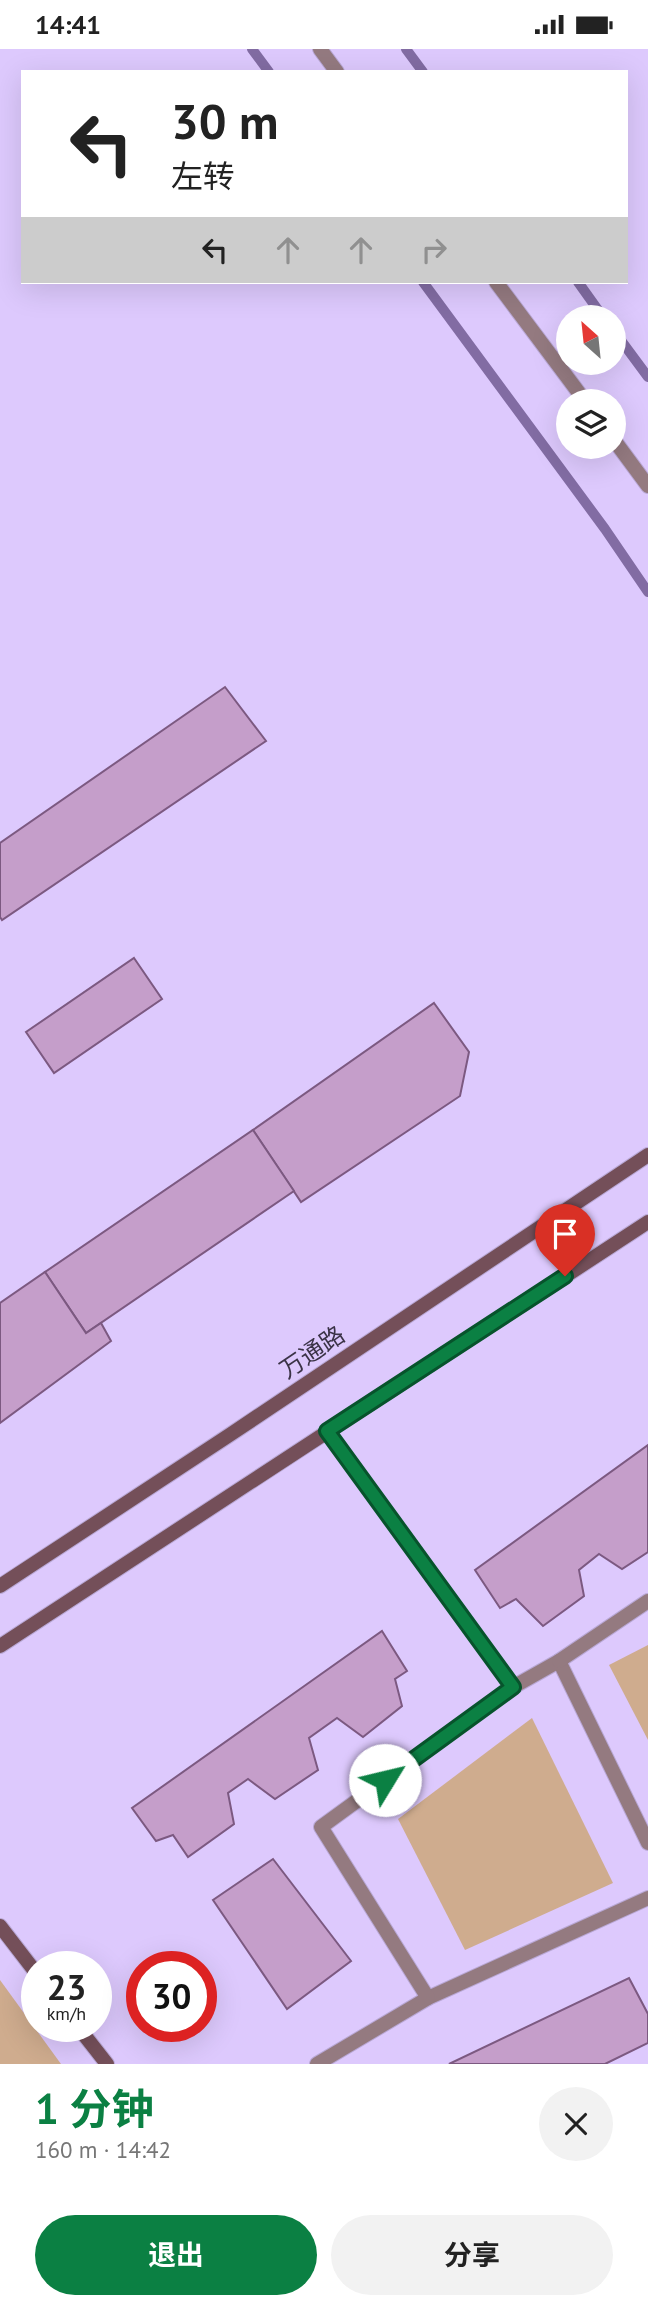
<!DOCTYPE html>
<html lang="zh">
<head>
<meta charset="utf-8">
<style>
	:root { --surface:#fff; --page:#f2f2f2; --text:#222; --muted:#767676; --accent:#0b8043 }
	body { margin:0; font-family:"PT Sans","Noto Sans SC",sans-serif; background:var(--page); color:var(--text); height:100vh; display:flex; flex-direction:column; font-size:26px; white-space:nowrap }
	* { box-sizing:border-box; margin:0 }
	p { font-size:23px; color:var(--muted) }
	.icon { flex:none; width:38px; height:38px; fill:none; stroke:currentColor; stroke-width:2; stroke-linecap:round; stroke-linejoin:round }
	.map { position:relative; height:2015px; overflow:hidden }
	.details { display:flex; flex-direction:column; background:var(--surface); flex:1 }
	.details>* { flex:none }
	.guide { position:absolute; left:21px; top:21px; width:607px; height:214px; border-radius:0px; box-shadow:0 7px 28px #0002; background:#fff; color:var(--text); overflow:hidden }
	.needle { width:46px; rotate:333deg }
	.buttons { position:absolute; left:556px; top:256px; display:grid; gap:14px }
	.buttons a { display:grid; place-items:center; width:70px; height:70px; border-radius:50%; background:var(--surface); box-shadow:0 7px 28px #0002; font-size:35px }
	.speed { position:absolute; left:21px; top:1902px; display:flex; gap:14px; font-size:35px; font-weight:700; text-align:center }
	.speed>* { display:grid; place-content:center; width:91px; height:91px; border-radius:50%; background:var(--surface); box-shadow:0 7px 28px #0002; line-height:1 }
	.speed small { font-size:18px; font-weight:400 }
	.speed .limit { border:10px solid #d22; background:#fff; color:#111 }
	.pin { position:absolute; display:grid; place-items:center; width:60px; height:60px; color:#fff; margin:-72px -30px; border-radius:50% 50% 50% 0; rotate:-45deg; box-shadow:0 0 7px #0007 }
	.pin .icon { rotate:45deg }
	.me { position:absolute; width:77px; margin:-38px; rotate:54deg; stroke-linejoin:round; filter:drop-shadow(0 0 5px #0008) }
	.turn { display:flex; align-items:center; gap:24px; height:147px; padding:0 35px; font-size:32px }
	.turn .icon { width:91px; height:91px; stroke-width:2.5 }
	.turn b { display:block; font-size:49px; line-height:60px }
	.lanes { display:flex; align-items:center; height:66px; padding:0 35px; background:#0003; justify-content:center; gap:35px; direction:ltr }
	.lanes .off { opacity:.35 }
	.round { display:grid; place-items:center; flex:none; width:74px; height:74px; border-radius:37px; background:var(--page) }
	.headline { display:flex; align-items:center; justify-content:space-between; height:119px; padding:0 35px }
	h1 { font-size:42px; font-weight:700; line-height:52px; color:var(--accent) }
	.primary-button { display:flex; gap:14px; margin-top:auto; padding:14px 35px }
	.primary-button a { flex:1; height:80px; border-radius:42px; background:var(--accent); color:#fff; font-size:28px; font-weight:700; line-height:80px; text-align:center }
	.primary-button a+a { background:var(--page); color:var(--text) }
	.status { display:flex; justify-content:space-between; align-items:center; height:49px; padding:0 35px; background:var(--surface); direction:ltr }
	.status svg { height:19px; fill:currentColor }
	.map>svg:first-child { display:block }
	.green { fill:#cfac8e }
	.lines { fill:none; stroke-linecap:round; stroke-linejoin:round }
	.stream { stroke:#826ca3; stroke-width:10 }
	.building { fill:#c59eca; stroke:#7c5981; stroke-width:2 }
	.street-casing { stroke:#b9a8d5; stroke-width:16 }
	.secondary-casing { stroke:#b9a8d5; stroke-width:16 }
	.street { stroke:#947a80; stroke-width:14 }
	.secondary { stroke:#744f59; stroke-width:14 }
	.route-casing { stroke:#07532c; stroke-width:18 }
	.route { stroke:#0b8043; stroke-width:12 }
	.labels { text-anchor:middle; dominant-baseline:central; stroke-width:5; stroke-linejoin:round; paint-order:stroke }
	.street-label { font-size:24px; fill:#3b3347; stroke:#ddc9fd }
</style>
</head>
<body>
<div class="status"><b>14:41</b><svg viewBox="0 0 49 12"><path d="M0 12V9h3v3zM5 12V6h3v6zM10 12V3h3v9zM15 12V0h3v12zM26 1h20v11H26zM47 4h2v5h-2z"/></svg></div>
<div class="map">
<svg width="648" height="2015" viewBox="0 0 648 2015">
	<rect width="100%" height="100%" fill="#ddc9fd"/>
	<!-- green -->
	<g class="green">
		<polygon points="648,1596 648,1691 609,1616"/>
		<polygon points="532,1669 613,1834 465,1901 398,1770"/>
		<polygon points="0,1931 61,2015 0,2015"/>
	</g>
	<g class="lines">
		<!-- stream -->
		<g class="stream">
			<polyline points="252,0 269,23"/>
			<polyline points="406,0 423,23"/>
			<polyline points="423,233 605,480 648,543"/>
			<polyline points="578,233 603,268"/>
			<polyline points="614,282 648,328"/>
		</g>
	</g>
	<!-- building -->
	<g class="building">
		<polygon points="225,638 266,692 2,871 0,868 0,794"/>
		<polygon points="134,909 162,950 54,1024 26,983"/>
		<polygon points="434,954 469,1003 460,1047 301,1153 253,1081"/>
		<polygon points="253,1081 294,1142 86,1284 45,1223"/>
		<polygon points="45,1223 86,1284 101,1274 111,1292 0,1374 0,1254"/>
		<polygon points="648,1396 648,1503 622,1520 599,1505 579,1521 584,1547 543,1577 516,1550 500,1559 475,1521"/>
		<polygon points="382,1582 407,1622 395,1630 402,1657 363,1688 337,1669 309,1689 318,1721 275,1750 248,1730 228,1744 234,1775 188,1808 173,1786 156,1792 132,1759"/>
		<polygon points="273,1810 351,1912 287,1960 213,1851"/>
		<polygon points="629,1929 648,1965 648,1994 605,2015 449,2015"/>
	</g>
	<g class="lines">
		<!-- street casing -->
		<g class="street-casing">
			<g id="street">
				<polyline points="320,0 337,23"/>
				<polyline points="496,233 585,352"/>
				<polyline points="614,391 648,437"/>
				<polyline points="327,1382 513,1638 559,1612 648,1794"/>
				<polyline points="559,1612 648,1552"/>
				<polyline points="428,1949 648,1849"/>
				<polyline points="317,2015 428,1949 321,1778 513,1638"/>
			</g>
		</g>
		<!-- secondary casing -->
		<g class="secondary-casing">
			<g id="secondary">
				<polyline points="0,1537 231,1385 648,1106"/>
				<polyline points="0,1597 648,1173"/>
				<polyline points="0,1877 37,1925"/>
				<polyline points="78,1978 107,2015"/>
			</g>
		</g>
		<!-- street -->
		<use href="#street" class="street"/>
		<!-- secondary -->
		<use href="#secondary" class="secondary"/>
	</g>
	<g class="lines">
		<!-- route casing -->
		<g class="route-casing">
			<polyline id="route" points="385,1731 513,1638 327,1382 565,1227"/>
		</g>
		<!-- route -->
		<use href="#route" class="route"/>
	</g>
	<g class="labels">
		<!-- street labels -->
		<g class="street-label">
			<text transform="translate(312 1303) rotate(-34)">万通路</text>
		</g>
	</g>
</svg>
<div class="buttons">
<a><svg class="needle" viewBox="-14 -14 28 28"><path d="M0-13l5 13h-10z" fill="#e53935"/><path d="M0 13l5-13h-10z" fill="#767676"/></svg></a>
<a><svg class="icon" aria-label="layers" viewBox="0 0 24 24"><path d="M12 4l9 5-9 5-9-5zM3 14l9 5 9-5"/></svg></a>
</div>
<div class="speed"><div>23<small>km/h</small></div><div class="limit">30</div></div>
<div class="pin" style="left:565px;top:1227px;background:#d93025"><svg class="icon" aria-label="arrive" viewBox="0 0 24 24"><path d="M6 21V4h12l-3 4 3 4H6"/></svg></div>
<svg class="me" style="left:385px;top:1731px" viewBox="-20 -20 40 40"><circle r="19" fill="#fff"/><path d="M0-13L10 11 0 6-10 11z" fill="#0b8043"/></svg>
<div class="guide">
<div class="turn"><svg class="icon" aria-label="left" viewBox="0 0 24 24"><path d="M17 20v-9H6M10 6l-5 5 5 5"/></svg><div><b>30 m</b>左转</div></div>
<div class="lanes"><svg class="icon" aria-label="left" viewBox="0 0 24 24"><path d="M17 20v-9H6M10 6l-5 5 5 5"/></svg><svg class="icon off" aria-label="ahead" viewBox="0 0 24 24"><path d="M12 20V5M6 11l6-6 6 6"/></svg><svg class="icon off" aria-label="ahead" viewBox="0 0 24 24"><path d="M12 20V5M6 11l6-6 6 6"/></svg><svg class="icon off" aria-label="right" viewBox="0 0 24 24"><path d="M7 20v-9h11M14 6l5 5-5 5"/></svg></div>
</div>
</div>
<section class="details">
<div class="headline"><div><h1>1 分钟</h1><p>160 m · 14:42</p></div><a class="round"><svg class="icon" aria-label="close" viewBox="0 0 24 24"><path d="M6 6l12 12M18 6L6 18"/></svg></a></div>
<div class="primary-button"><a>退出</a><a>分享</a></div>
</section>
</body>
</html>
